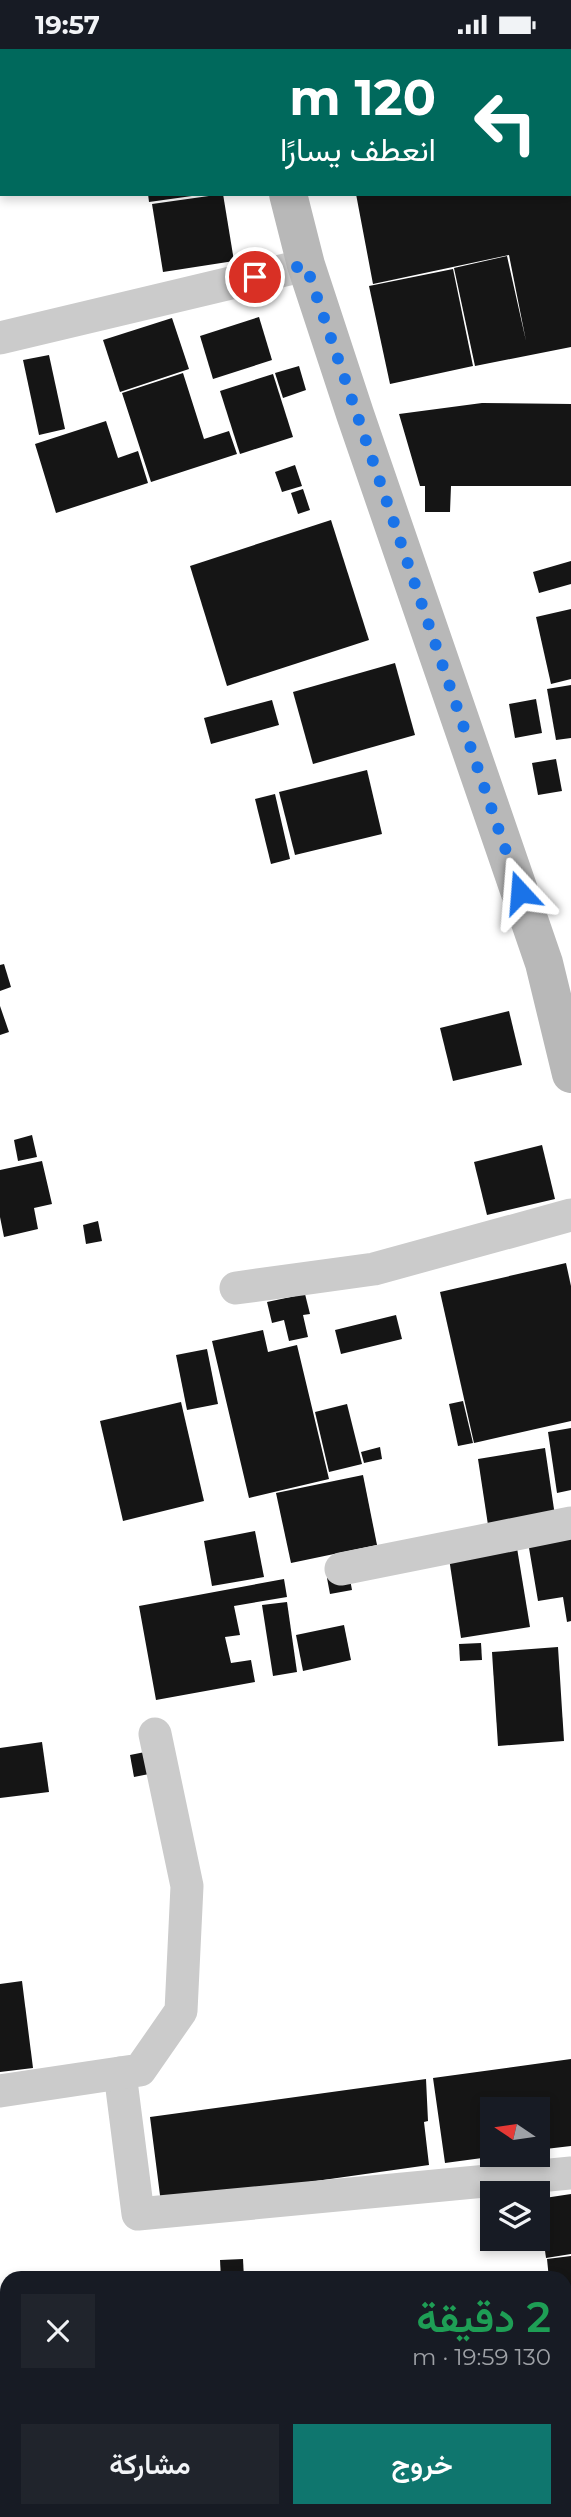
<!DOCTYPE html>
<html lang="ar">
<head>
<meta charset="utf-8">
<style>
	:root { --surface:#171b24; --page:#20242c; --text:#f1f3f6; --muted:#9ea1a6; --accent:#0f766e }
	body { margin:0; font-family:Montserrat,Vazirmatn,sans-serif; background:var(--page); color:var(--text); direction:rtl; height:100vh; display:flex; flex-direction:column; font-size:26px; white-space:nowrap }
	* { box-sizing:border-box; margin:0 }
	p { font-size:23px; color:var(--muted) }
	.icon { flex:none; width:38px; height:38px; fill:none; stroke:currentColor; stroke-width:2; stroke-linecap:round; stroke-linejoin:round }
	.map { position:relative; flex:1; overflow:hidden; direction:ltr }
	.sheet { position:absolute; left:0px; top:2222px; width:572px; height:247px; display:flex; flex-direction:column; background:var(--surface); border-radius:21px 21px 0 0; box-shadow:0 4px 10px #0003; direction:rtl }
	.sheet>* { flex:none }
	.banner { position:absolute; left:0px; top:0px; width:572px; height:147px; box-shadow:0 4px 10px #0003; direction:rtl; background:#00695c; color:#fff; overflow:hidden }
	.needle { width:46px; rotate:283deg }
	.fabs { position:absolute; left:480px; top:2048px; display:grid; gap:14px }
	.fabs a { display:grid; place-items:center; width:70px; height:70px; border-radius:0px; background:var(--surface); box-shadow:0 4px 10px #0003; font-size:35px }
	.pin { position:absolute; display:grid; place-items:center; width:60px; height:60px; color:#fff; margin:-30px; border:4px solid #fff; border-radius:50%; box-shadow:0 2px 7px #0007 }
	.me { position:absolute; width:77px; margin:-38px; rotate:341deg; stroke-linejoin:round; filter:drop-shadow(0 0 5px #0008) }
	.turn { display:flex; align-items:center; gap:24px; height:147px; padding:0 21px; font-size:32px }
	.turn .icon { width:91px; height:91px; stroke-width:2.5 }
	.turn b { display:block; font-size:49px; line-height:60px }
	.round { display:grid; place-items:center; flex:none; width:74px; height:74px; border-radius:0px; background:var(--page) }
	.overview { display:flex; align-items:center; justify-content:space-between; height:119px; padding:0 21px }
	h1 { font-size:42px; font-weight:600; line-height:52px; color:#1e9e55 }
	.cta { display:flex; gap:14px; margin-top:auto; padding:14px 21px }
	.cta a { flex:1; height:80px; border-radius:0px; background:var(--accent); color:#fff; font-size:28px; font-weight:600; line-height:80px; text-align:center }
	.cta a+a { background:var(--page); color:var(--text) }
	.status { display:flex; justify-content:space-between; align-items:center; height:49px; padding:0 35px; background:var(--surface); direction:ltr }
	.status svg { height:19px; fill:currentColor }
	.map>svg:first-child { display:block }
	.building { fill:#151515 }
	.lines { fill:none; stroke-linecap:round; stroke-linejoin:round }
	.minor { stroke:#cbcbcb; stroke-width:33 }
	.secondary { stroke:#b8b8b8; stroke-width:38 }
	.route { stroke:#1a73e8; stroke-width:12; stroke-dasharray:0 21.6 }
</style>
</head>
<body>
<div class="status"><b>19:57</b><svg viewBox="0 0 49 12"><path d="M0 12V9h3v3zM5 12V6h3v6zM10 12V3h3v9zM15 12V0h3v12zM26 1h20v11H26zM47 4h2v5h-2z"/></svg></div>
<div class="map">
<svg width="571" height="2468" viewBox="0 0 571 2468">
	<rect width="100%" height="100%" fill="#fff"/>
	<!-- building -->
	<g class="building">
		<polygon points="148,145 192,145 192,147 149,153"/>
		<polygon points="223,145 234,212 163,223 152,155"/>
		<polygon points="356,145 571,145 571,298 475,317 454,219 507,207 526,292 509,206 373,235"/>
		<polygon points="453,220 473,317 390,335 369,237"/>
		<polygon points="259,268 272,311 213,330 200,287"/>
		<polygon points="172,269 189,320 120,343 103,291"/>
		<polygon points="49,306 65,380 39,386 23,311"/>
		<polygon points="299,317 306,341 283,349 275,324"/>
		<polygon points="183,324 204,390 229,382 237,405 151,433 122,344"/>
		<polygon points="273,325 293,388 240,405 220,342"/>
		<polygon points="482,354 571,355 571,437 451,437 450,463 425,463 425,437 420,437 399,365"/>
		<polygon points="106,372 118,409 138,402 148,434 56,464 35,395"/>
		<polygon points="295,416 302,437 282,443 275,423"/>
		<polygon points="303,440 310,461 298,465 291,444"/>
		<polygon points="331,471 369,591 227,637 190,517"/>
		<polygon points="571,512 571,535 539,544 533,523"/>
		<polygon points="571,560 571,630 551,635 536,568"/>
		<polygon points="395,614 415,686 313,715 293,643"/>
		<polygon points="571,636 571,689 556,691 547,640"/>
		<polygon points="536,650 542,684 515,689 509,655"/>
		<polygon points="272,651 279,676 211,695 204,669"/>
		<polygon points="556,710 562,742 538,746 532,714"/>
		<polygon points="367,721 382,785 295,806 279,743"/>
		<polygon points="275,745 290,810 271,815 255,750"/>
		<polygon points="4,915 11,938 0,942 0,916"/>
		<polygon points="0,957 9,983 0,986"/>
		<polygon points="509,962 522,1016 453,1032 440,979"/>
		<polygon points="32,1086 37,1108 18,1112 14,1091"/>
		<polygon points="542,1096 555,1150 487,1166 474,1113"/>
		<polygon points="42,1112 52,1155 34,1159 38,1180 4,1188 0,1168 0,1121"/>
		<polygon points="98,1172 102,1192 86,1195 83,1176"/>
		<polygon points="566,1214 571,1237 571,1372 474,1394 440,1243"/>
		<polygon points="305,1245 310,1265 303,1266 308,1288 289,1292 284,1271 272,1274 267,1253"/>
		<polygon points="396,1266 402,1290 341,1305 335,1281"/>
		<polygon points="263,1281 268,1303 297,1296 329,1430 249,1449 212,1292"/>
		<polygon points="207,1300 218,1355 187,1361 176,1306"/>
		<polygon points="463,1352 473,1394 458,1397 449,1355"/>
		<polygon points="181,1353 204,1452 123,1472 100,1372"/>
		<polygon points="347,1355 362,1415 329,1423 315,1363"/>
		<polygon points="571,1379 571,1441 557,1444 548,1383"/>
		<polygon points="380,1398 382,1410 364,1414 361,1403"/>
		<polygon points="545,1399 555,1467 488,1476 478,1410"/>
		<polygon points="363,1426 377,1496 291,1514 276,1444"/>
		<polygon points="255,1482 264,1528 212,1537 204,1492"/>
		<polygon points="571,1486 571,1572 567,1573 563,1548 538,1552 528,1493"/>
		<polygon points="517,1499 530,1578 461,1589 449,1509"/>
		<polygon points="349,1525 352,1541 330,1545 327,1529"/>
		<polygon points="284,1530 287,1548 234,1557 240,1586 225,1588 231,1614 251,1611 255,1633 156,1651 139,1557"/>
		<polygon points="287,1553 297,1623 273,1627 262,1556"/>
		<polygon points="344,1576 351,1611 303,1622 296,1586"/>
		<polygon points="481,1594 482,1611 460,1612 459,1595"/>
		<polygon points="558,1598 564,1692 498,1697 492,1603"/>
		<polygon points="42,1693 49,1743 0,1749 0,1699"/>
		<polygon points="145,1703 149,1725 134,1728 130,1706"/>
		<polygon points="22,1932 33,2019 0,2023 0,1935"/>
		<polygon points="571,2010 571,2097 537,2101 537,2060 492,2060 492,2105 497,2107 445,2114 433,2029"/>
		<polygon points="426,2030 428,2072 424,2073 429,2116 161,2154 150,2068"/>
		<polygon points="571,2145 571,2205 546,2209 538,2150"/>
		<polygon points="571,2207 571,2240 565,2241 565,2230 549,2230 547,2210"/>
		<polygon points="243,2210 244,2230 221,2230 220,2211"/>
		<polygon points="571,2241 571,2265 565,2265 565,2242"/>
		<polygon points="571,2271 571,2332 565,2332 565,2272"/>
		<polygon points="457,2462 524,2462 526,2468 458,2468"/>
		<polygon points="530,2462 563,2462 565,2468 531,2468"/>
	</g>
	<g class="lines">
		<!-- minor -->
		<g class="minor">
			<polyline points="0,289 306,216"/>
			<polyline points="236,1239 374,1220 571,1166"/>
			<polyline points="341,1520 571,1474"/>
			<polyline points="120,2024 138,2165 571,2124"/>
			<polyline points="0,2042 140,2021 181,1962 187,1837 155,1685"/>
			<polyline points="565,2346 571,2345"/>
		</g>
		<!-- secondary -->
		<g class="secondary">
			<polyline points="259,0 259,2"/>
			<polyline points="288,145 306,216 355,365 544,914 571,1025"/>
		</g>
	</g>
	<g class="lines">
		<!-- route -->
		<polyline class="route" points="255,228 306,216 520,843"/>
	</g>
</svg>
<div class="fabs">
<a><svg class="needle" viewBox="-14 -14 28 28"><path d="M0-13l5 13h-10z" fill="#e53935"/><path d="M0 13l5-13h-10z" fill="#9ea1a6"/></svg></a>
<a><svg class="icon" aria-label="layers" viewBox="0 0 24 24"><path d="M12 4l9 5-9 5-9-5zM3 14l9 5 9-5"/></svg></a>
</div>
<div class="pin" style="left:255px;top:228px;background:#d93025"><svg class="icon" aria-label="arrive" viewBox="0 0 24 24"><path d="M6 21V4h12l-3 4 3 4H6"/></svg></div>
<svg class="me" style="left:520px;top:843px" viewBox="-20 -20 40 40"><path d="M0-17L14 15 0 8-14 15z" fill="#1a73e8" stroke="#fff" stroke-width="4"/></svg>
<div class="banner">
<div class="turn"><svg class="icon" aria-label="left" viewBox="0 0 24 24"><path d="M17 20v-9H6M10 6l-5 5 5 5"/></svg><div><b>120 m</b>انعطف يسارًا</div></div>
</div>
<section class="sheet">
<div class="overview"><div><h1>2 دقيقة</h1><p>130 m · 19:59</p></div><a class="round"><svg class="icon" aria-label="close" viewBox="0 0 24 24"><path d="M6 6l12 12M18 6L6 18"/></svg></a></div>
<div class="cta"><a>خروج</a><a>مشاركة</a></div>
</section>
</div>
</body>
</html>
